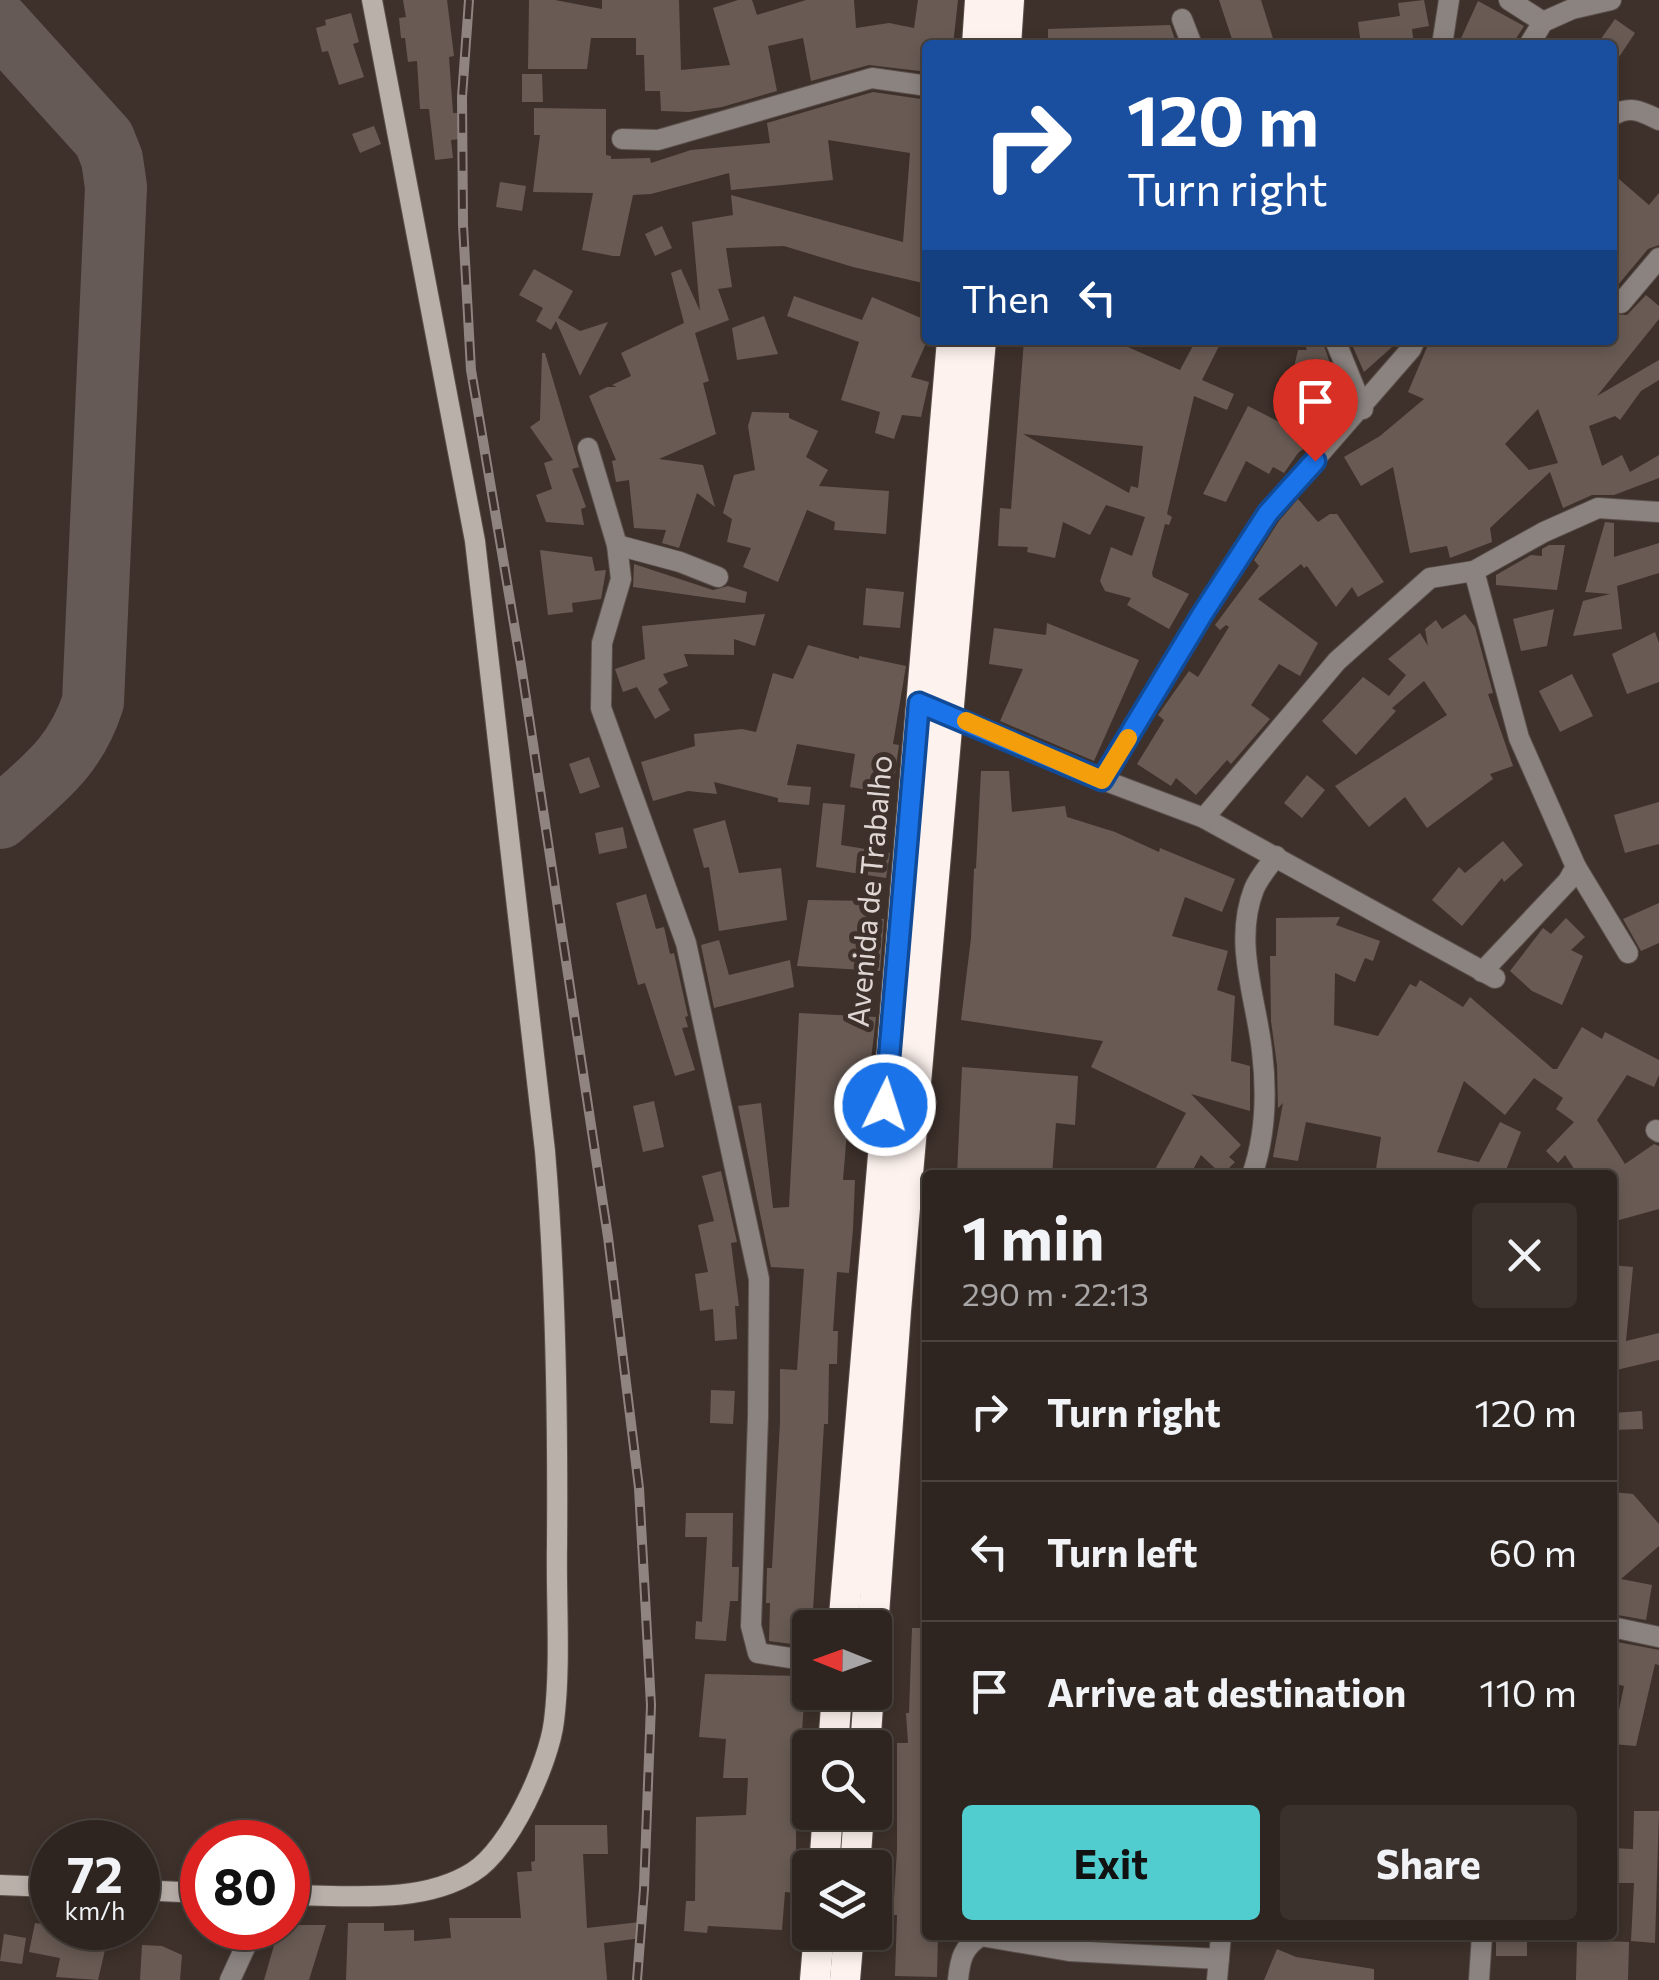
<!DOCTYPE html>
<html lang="en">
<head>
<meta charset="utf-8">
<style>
	:root { --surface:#2e2520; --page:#3a312d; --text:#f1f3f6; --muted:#a7a5a5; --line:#49423e; --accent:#52cdcf }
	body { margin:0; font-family:Commissioner,sans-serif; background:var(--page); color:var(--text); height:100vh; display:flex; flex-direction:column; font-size:38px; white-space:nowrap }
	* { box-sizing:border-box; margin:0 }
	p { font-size:32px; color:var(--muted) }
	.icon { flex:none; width:55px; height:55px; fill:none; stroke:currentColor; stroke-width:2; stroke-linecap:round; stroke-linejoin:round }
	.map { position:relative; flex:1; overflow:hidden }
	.drawer { position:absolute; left:922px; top:1170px; width:695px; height:770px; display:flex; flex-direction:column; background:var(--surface); border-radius:10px; box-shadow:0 5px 15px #0003,0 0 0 2px var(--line) }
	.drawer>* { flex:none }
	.banner { position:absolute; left:922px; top:40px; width:695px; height:305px; border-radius:10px; box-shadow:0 5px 15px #0003,0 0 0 2px var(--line); background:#1a4fa0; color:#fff; overflow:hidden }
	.needle { width:65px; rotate:271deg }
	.tools { position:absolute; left:792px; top:1610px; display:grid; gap:20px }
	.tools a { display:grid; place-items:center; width:100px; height:100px; border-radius:10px; background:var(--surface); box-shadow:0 5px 15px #0003,0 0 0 2px var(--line); font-size:50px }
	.speed { position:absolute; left:30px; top:1820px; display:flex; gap:20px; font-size:50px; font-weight:700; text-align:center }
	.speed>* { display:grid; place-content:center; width:130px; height:130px; border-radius:50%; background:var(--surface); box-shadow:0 5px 15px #0003,0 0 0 2px var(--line); line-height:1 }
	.speed small { font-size:25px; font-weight:400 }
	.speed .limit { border:15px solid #d22; background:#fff; color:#111 }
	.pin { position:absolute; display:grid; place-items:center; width:85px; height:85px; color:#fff; margin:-102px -42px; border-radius:50% 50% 50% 0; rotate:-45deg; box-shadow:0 0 10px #0007 }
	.pin .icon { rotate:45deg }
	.me { position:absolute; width:110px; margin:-55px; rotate:4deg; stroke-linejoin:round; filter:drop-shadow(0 0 8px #0008) }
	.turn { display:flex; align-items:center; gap:35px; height:210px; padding:0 40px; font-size:45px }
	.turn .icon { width:130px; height:130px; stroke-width:2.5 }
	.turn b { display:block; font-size:70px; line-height:85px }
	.then { display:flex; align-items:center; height:95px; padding:0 40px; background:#0003; gap:20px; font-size:38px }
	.round { display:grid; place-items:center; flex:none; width:105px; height:105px; border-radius:10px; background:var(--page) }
	.summary { display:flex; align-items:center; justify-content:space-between; height:170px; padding:0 40px }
	h1 { font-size:60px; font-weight:700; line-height:75px }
	.primary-button { display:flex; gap:20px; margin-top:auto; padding:20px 40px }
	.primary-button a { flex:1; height:115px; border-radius:10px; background:var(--accent); color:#111; font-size:40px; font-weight:700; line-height:115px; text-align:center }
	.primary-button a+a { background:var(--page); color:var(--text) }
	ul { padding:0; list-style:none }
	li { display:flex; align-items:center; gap:30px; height:140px; padding:0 40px; border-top:2px solid var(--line) }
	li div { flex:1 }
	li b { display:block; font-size:38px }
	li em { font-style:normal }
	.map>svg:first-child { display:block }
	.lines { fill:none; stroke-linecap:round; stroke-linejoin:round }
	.taxiway { stroke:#665a56; stroke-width:62 }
	.building { fill:#695b54; fill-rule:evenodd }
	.street-casing { stroke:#5b4f49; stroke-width:22 }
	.secondary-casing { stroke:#5b4f49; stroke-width:22 }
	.highway-casing { stroke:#5b4f49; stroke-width:32 }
	.street { stroke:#8a8380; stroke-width:20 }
	.secondary { stroke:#bab0aa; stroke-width:20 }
	.highway { stroke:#fdf2ee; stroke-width:30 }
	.rail-casing { stroke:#8f8480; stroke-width:10 }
	.rail { stroke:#3e312b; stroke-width:6; stroke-dasharray:19; stroke-linecap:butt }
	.route-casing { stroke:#114b97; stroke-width:25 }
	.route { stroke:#1a73e8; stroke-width:18 }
	.slow { stroke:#f59e0b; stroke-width:18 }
	.labels { text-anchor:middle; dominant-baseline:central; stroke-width:10; stroke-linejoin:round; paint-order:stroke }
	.street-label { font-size:30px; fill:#e0d7d4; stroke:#3e312b }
</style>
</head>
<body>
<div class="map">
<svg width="1659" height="1980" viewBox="0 0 1659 1980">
	<rect width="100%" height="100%" fill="#3e312b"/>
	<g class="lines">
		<!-- taxiway -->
		<path class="taxiway" d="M 0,24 L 104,139 L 112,159 L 116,187 L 93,702 C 75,758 42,780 0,818"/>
	</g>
	<!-- building -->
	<g class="building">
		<polygon points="403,0 447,0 454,56 449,57 453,113 457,113 460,139 451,140 453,158 435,160 429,109 420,109 417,61 408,62 405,38 401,38 399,18 406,17"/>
		<polygon points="529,0 555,0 602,9 602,0 679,0 681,70 730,65 713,8 738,0 752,0 757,15 806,0 854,0 856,28 889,23 914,28 918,0 958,0 953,45 928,45 928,72 869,65 811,81 803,38 768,46 777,91 722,107 689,112 661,111 660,91 645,91 644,55 636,55 636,38 591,38 587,69 528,69"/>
		<polygon points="1219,0 1261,0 1275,45 1234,45"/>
		<polygon points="1424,0 1429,26 1412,29 1414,45 1361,45 1358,22 1400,16 1398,3"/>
		<polygon points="1478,1 1524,26 1512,45 1458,45"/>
		<polygon points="351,13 359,42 353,44 364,77 339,85 328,51 322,52 316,28 326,25 325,20"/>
		<polygon points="1615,19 1635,33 1619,57 1612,53 1612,45 1598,43"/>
		<polygon points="1170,25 1177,45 1048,45 1048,29"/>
		<polygon points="522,74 542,74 543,102 522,102"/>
		<polygon points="873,92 928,100 928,273 923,283 853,267 784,246 726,248 732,287 718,289 729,320 695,333 709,381 703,383 716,434 659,459 703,465 715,507 697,493 679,548 662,543 666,530 634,528 629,480 616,482 612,461 616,460 589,396 607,387 617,387 612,385 631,376 621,353 684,323 671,273 681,269 700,311 692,222 733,215 731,195 903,242 910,153 828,140 833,180 731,190 729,173 651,194 633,195 620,256 613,256 582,250 593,193 533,192 540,135 534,135 534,108 606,109 606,155 611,156 611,159 650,158 651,163 691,150 770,143 767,123"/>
		<polygon points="374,126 381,144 360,153 352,134"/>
		<polygon points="1612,173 1649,205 1659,193 1659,245 1648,249 1612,292"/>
		<polygon points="500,182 526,186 522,211 496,207"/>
		<polygon points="662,226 672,248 655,256 645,234"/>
		<polygon points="534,269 573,291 558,318 580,331 608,322 580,376 556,321 551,330 536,321 543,308 519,295"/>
		<path d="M 1646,295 L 1659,306 L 1659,319 L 1597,396 L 1659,360 L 1659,380 L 1641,391 L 1620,420 L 1615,416 L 1589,426 L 1602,466 L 1622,455 L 1630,472 L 1659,455 L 1659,478 L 1614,495 L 1592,495 L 1563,508 L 1550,472 L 1490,528 L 1492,542 L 1450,558 L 1447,546 L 1410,553 L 1393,467 L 1361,486 L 1344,457 L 1380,436 L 1424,399 L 1408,392 L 1430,340 L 1612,340 L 1612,314 L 1627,315 ZM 1538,409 L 1558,463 L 1529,470 L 1505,444 Z"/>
		<polygon points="794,296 862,320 872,297 928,321 928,339 911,377 929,382 921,417 902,415 894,439 875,433 880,412 841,400 859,342 787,316"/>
		<polygon points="764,316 778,354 737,360 732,328"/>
		<path d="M 1024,340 L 1112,340 L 1180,370 L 1196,340 L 1222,340 L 1202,380 L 1234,394 L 1227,410 L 1194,396 L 1167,514 L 1172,517 L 1169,525 L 1165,524 L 1152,573 L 1153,577 L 1189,594 L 1169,629 L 1127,605 L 1131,598 L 1105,591 L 1100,581 L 1111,547 L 1132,556 L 1145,517 L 1106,505 L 1090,535 L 1063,522 L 1055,558 L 1027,552 L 1028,547 L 998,546 L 1000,508 L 1011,509 ZM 1023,434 L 1143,446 L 1138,488 L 1131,486 L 1129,493 Z"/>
		<polygon points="1303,340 1322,340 1330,363 1311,443 1298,453 1284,473 1273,467 1269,474 1246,461 1226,502 1203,494 1248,406 1281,423 1298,350 1307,350"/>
		<polygon points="1357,340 1400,340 1364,372 1352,345"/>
		<polygon points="542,353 545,353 579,467 572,469 586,507 581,509 584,525 546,522 536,495 552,489 544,463 553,460 530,427 540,420"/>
		<polygon points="752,412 789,413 789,418 818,431 806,457 828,470 819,486 889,491 886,534 834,530 835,522 807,510 778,582 743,567 751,548 727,542 732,519 723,513 734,475 755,470 748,426"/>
		<polygon points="1298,499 1318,522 1330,514 1337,514 1384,582 1358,597 1352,587 1336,607 1307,566 1304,568 1301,564 1258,599 1318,643 1300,676 1279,664 1251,705 1270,719 1231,764 1227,760 1196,795 1176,778 1171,786 1137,764 1164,720 1158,715 1189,671 1198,677 1229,627 1226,625 1220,630 1215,625 1259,566 1254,560 1279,521"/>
		<polygon points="1605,522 1614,523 1614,557 1659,543 1659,573 1617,586 1622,629 1573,636 1583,601 1610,594 1585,592"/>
		<polygon points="1549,545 1565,545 1557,590 1496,585 1496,575 1531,555 1542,556 1542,549"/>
		<polygon points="540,550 592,557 595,571 606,570 601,599 572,603 573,612 548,615"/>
		<polygon points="634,564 713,590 728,586 747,592 745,603 633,587"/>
		<polygon points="866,588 904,592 900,628 863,625"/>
		<polygon points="1554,609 1547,646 1521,651 1513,619"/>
		<polygon points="765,614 755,646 734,639 734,655 684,654 688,666 663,674 668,683 658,689 670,710 655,719 637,687 623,692 615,669 645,659 642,626"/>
		<polygon points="1465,614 1475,627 1493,693 1488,694 1513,766 1490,774 1493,779 1427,828 1405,797 1369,827 1335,786 1447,715 1424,681 1392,708 1396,711 1356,755 1322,721 1363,677 1389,696 1406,675 1388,659 1420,633 1428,646 1425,629 1436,620 1442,629"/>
		<polygon points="1047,623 1139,660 1094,761 1000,721 1023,669 989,664 994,628 1046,635"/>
		<polygon points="1655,632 1659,643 1659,682 1627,694 1612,654"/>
		<polygon points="808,645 859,659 859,656 906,666 893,744 899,745 892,794 850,787 855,754 797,744 787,785 811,787 809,805 778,802 778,798 714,782 717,794 688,791 653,801 641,762 695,746 694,734 742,729 756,732 773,673 793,679"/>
		<polygon points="1572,674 1593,716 1560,732 1539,691"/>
		<polygon points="589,757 600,787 580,794 569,764"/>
		<polygon points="981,771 1009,771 1012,812 1065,806 1067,817 1115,832 1159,852 1160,848 1235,879 1222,912 1185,897 1172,936 1228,951 1217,990 1235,996 1231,1061 1250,1066 1250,1111 1191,1094 1241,1145 1229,1157 1235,1162 1222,1175 1201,1155 1190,1175 1152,1175 1186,1113 1091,1067 1103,1041 961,1020 971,938 974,869 976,868"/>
		<polygon points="1307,775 1325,790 1302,818 1284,803"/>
		<polygon points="1659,802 1659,844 1625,853 1614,815"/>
		<polygon points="823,803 845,805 841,845 890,853 886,878 816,867"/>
		<polygon points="725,820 739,873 781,868 787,920 719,931 709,867 704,868 693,829"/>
		<polygon points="623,827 627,848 599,854 595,833"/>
		<polygon points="1503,841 1523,865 1504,882 1502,878 1462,926 1432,900 1459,867 1465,873"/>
		<polygon points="646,894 656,929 664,927 670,954 674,953 688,1016 685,1017 688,1027 682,1028 695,1070 675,1076 645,983 638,985 616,903"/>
		<polygon points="808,900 870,901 869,918 884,919 880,971 797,966"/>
		<polygon points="1659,903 1659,943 1641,951 1623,919"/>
		<polygon points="1340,917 1336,925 1380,941 1373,961 1365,958 1355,982 1335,973 1334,1025 1378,1036 1410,984 1416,987 1420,980 1463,1007 1470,997 1553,1069 1557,1069 1582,1027 1602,1039 1605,1032 1659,1060 1659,1075 1654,1087 1627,1075 1597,1120 1625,1164 1654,1144 1659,1146 1659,1209 1612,1222 1612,1175 1578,1175 1565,1155 1558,1163 1546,1151 1574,1122 1556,1109 1563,1098 1534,1078 1505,1115 1464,1081 1437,1152 1479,1162 1500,1122 1521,1132 1504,1175 1375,1175 1381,1137 1306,1122 1298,1161 1273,1157 1283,1103 1278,1108 1277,1065 1271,1021 1270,956 1276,956 1276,918"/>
		<polygon points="1566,918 1585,937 1571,950 1583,956 1562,1005 1532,991 1510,971 1543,928 1551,934"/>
		<polygon points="719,940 729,975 790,960 794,987 714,1008 701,945"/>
		<polygon points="799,1013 876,1017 864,1120 848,1119 843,1180 855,1180 853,1229 849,1273 837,1272 833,1331 838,1331 837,1364 829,1364 828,1424 824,1424 812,1628 807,1646 769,1641 770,1603 766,1603 767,1568 772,1568 780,1422 780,1369 797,1370 804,1269 771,1267 738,1106 761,1103 773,1208 789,1207"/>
		<polygon points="962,1067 1078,1076 1075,1125 1056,1123 1052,1175 957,1175"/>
		<polygon points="654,1101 664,1147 643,1152 633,1106"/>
		<polygon points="721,1171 737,1242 731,1243 739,1306 735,1306 737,1339 715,1341 713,1309 700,1311 695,1274 708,1272 698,1225 714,1221 702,1176"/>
		<polygon points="1612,1265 1633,1267 1626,1341 1659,1333 1659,1360 1612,1371"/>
		<polygon points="711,1390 735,1391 733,1424 710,1423"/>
		<polygon points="1642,1411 1643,1429 1612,1430 1612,1413"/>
		<polygon points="1612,1492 1633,1494 1659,1524 1659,1546 1621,1579 1652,1585 1646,1620 1612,1614"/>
		<polygon points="686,1513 733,1513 732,1567 739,1567 738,1601 730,1601 726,1641 695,1639 696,1621 702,1622 707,1537 685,1537"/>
		<polygon points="912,1628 928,1628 928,1935 938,1935 937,1977 895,1976 897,1915 893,1915 897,1850 897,1743 908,1743 906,1713 909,1713"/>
		<polygon points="1612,1641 1659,1650 1659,1665 1655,1664 1636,1746 1612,1744 1624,1686 1612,1683"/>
		<polygon points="705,1674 806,1676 796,1813 796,1893 785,1892 782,1930 708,1926 707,1933 684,1931 686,1901 695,1901 696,1817 746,1815 748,1778 723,1778 726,1739 699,1737"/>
		<polygon points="1634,1811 1659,1811 1655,1943 1631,1941 1634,1883 1612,1883 1612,1848 1633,1849"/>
		<polygon points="535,1825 607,1825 608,1854 583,1854 587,1928 640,1922 641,1938 604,1943 607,1980 346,1980 348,1923 384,1923 384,1931 414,1930 414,1941 451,1938 449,1918 521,1918 517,1872 532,1871 531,1862 535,1861"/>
		<polygon points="35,1923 109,1933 98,1980 56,1977 60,1958 29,1952"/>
		<polygon points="288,1925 326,1925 309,1980 264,1980 279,1928"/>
		<polygon points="4,1934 26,1938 22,1964 0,1961"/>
		<rect x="1496" y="1935" width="31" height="21"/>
		<polygon points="1577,1940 1629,1942 1628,1980 1576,1980"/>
		<polygon points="142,1945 162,1946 182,1955 180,1980 140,1980"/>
		<polygon points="1277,1949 1296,1957 1374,1969 1374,1980 1264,1980"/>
	</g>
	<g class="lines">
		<!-- street casing -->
		<g class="street-casing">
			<g id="street">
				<polyline points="1509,0 1543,22"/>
				<polyline points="1182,19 1192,45"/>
				<polyline points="1442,45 1449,0"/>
				<polyline points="1529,45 1543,22 1572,9 1611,0"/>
				<path d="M 1612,116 C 1630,105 1641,111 1659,120"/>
				<polyline points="622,139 658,140 872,78 928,86"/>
				<polyline points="1621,303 1659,258"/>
				<polyline points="1335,340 1363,409"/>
				<polyline points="588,448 617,545 621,579 602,643 601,708 686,943 759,1279 758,1417 751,1626 758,1653 810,1661"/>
				<polyline points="617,545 680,562 718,577"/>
				<polyline points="1474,571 1519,738 1576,867 1568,881 1482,972"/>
				<polyline points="939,710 1103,780 1204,818 1495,978"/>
				<polyline points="1103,780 1203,613 1268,513 1411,349 1415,340"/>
				<polyline points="1204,818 1337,661 1430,578 1474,571 1544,532 1598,508 1659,512"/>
				<polyline points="1576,867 1628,953"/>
				<polyline points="1656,1130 1659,1132"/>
				<path d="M 1252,1175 C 1266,1135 1267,1093 1262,1051 C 1256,997 1233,943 1254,889 C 1259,877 1269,866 1276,856"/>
				<polyline points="1612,1627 1659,1637"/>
				<polyline points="230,1980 254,1928"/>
				<path d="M 958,1980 C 960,1959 963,1947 981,1936 L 1069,1951 L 1219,1959"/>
				<polyline points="1217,1980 1221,1935"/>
				<polyline points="1479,1980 1482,1935"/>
			</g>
		</g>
		<!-- secondary casing -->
		<g class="secondary-casing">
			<g id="secondary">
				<polyline points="0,1885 52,1887"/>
				<polyline points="138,1890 202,1893"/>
				<path d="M 288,1895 C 347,1895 421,1905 473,1872 C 510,1849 549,1763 554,1721 C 561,1665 556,1602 557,1546 C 558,1414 556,1283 545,1151 L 475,541 L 372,0"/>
			</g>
		</g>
		<!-- highway casing -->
		<g class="highway-casing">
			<g id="highway">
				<polyline points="977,45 980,0"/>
				<polyline points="1006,45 1009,0"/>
				<polyline points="843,1628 952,340"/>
				<polyline points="873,1628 896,1311 981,340"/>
				<polyline points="833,1748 837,1692"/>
				<polyline points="865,1748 869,1692"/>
				<polyline points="824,1868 828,1812"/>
				<polyline points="855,1868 859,1812"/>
				<polyline points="815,1980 819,1932"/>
				<polyline points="845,1980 849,1932"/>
			</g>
		</g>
		<!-- street -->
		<use href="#street" class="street"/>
		<!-- secondary -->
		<use href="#secondary" class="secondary"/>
		<!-- highway -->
		<use href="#highway" class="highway"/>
		<!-- rail casing -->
		<g class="rail-casing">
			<polyline id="rail" points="469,0 462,97 463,225 471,370 521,665 608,1237 639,1488 651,1705 644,1889 637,1980"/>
		</g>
		<!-- rail -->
		<use href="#rail" class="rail"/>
	</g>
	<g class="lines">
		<!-- route casing -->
		<g class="route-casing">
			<polyline id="route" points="885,1105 919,703 1102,780 1203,613 1268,513 1315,461"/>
		</g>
		<!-- route -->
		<use href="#route" class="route"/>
		<!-- slow -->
		<polyline class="slow" points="966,721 1102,780 1128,738"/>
	</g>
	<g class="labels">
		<!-- street labels -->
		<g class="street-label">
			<text transform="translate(868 891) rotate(-85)">Avenida de Trabalho</text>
		</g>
	</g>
</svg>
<div class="tools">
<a><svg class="needle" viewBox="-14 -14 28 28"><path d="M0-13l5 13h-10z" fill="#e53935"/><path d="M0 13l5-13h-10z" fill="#a7a5a5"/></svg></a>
<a><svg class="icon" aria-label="search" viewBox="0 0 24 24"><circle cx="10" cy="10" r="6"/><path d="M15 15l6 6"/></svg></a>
<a><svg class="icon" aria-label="layers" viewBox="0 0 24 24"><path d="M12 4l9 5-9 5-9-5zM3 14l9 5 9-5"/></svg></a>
</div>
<div class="speed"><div>72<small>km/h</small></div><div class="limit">80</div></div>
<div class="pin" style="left:1315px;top:461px;background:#d93025"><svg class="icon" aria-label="arrive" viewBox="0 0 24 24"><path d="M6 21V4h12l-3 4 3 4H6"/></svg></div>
<svg class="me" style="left:885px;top:1105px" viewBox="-20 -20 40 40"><circle r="17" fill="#1a73e8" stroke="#fff" stroke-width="3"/><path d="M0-11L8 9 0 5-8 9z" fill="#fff"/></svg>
<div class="banner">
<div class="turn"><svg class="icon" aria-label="right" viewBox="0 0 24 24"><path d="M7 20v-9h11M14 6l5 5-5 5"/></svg><div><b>120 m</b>Turn right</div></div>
<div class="then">Then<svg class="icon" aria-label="left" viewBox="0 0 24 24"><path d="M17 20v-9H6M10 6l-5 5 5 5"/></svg></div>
</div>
<section class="drawer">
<div class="summary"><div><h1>1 min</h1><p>290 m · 22:13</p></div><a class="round"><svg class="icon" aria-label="close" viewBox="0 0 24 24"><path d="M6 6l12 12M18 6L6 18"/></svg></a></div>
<ul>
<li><svg class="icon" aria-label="right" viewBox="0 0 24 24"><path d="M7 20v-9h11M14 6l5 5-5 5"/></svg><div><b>Turn right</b></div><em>120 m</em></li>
<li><svg class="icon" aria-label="left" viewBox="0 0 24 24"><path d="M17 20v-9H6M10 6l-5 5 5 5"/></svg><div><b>Turn left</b></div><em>60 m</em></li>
<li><svg class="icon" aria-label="arrive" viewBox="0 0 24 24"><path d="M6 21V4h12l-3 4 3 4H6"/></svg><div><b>Arrive at destination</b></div><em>110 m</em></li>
</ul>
<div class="primary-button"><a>Exit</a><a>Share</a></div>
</section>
</div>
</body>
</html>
